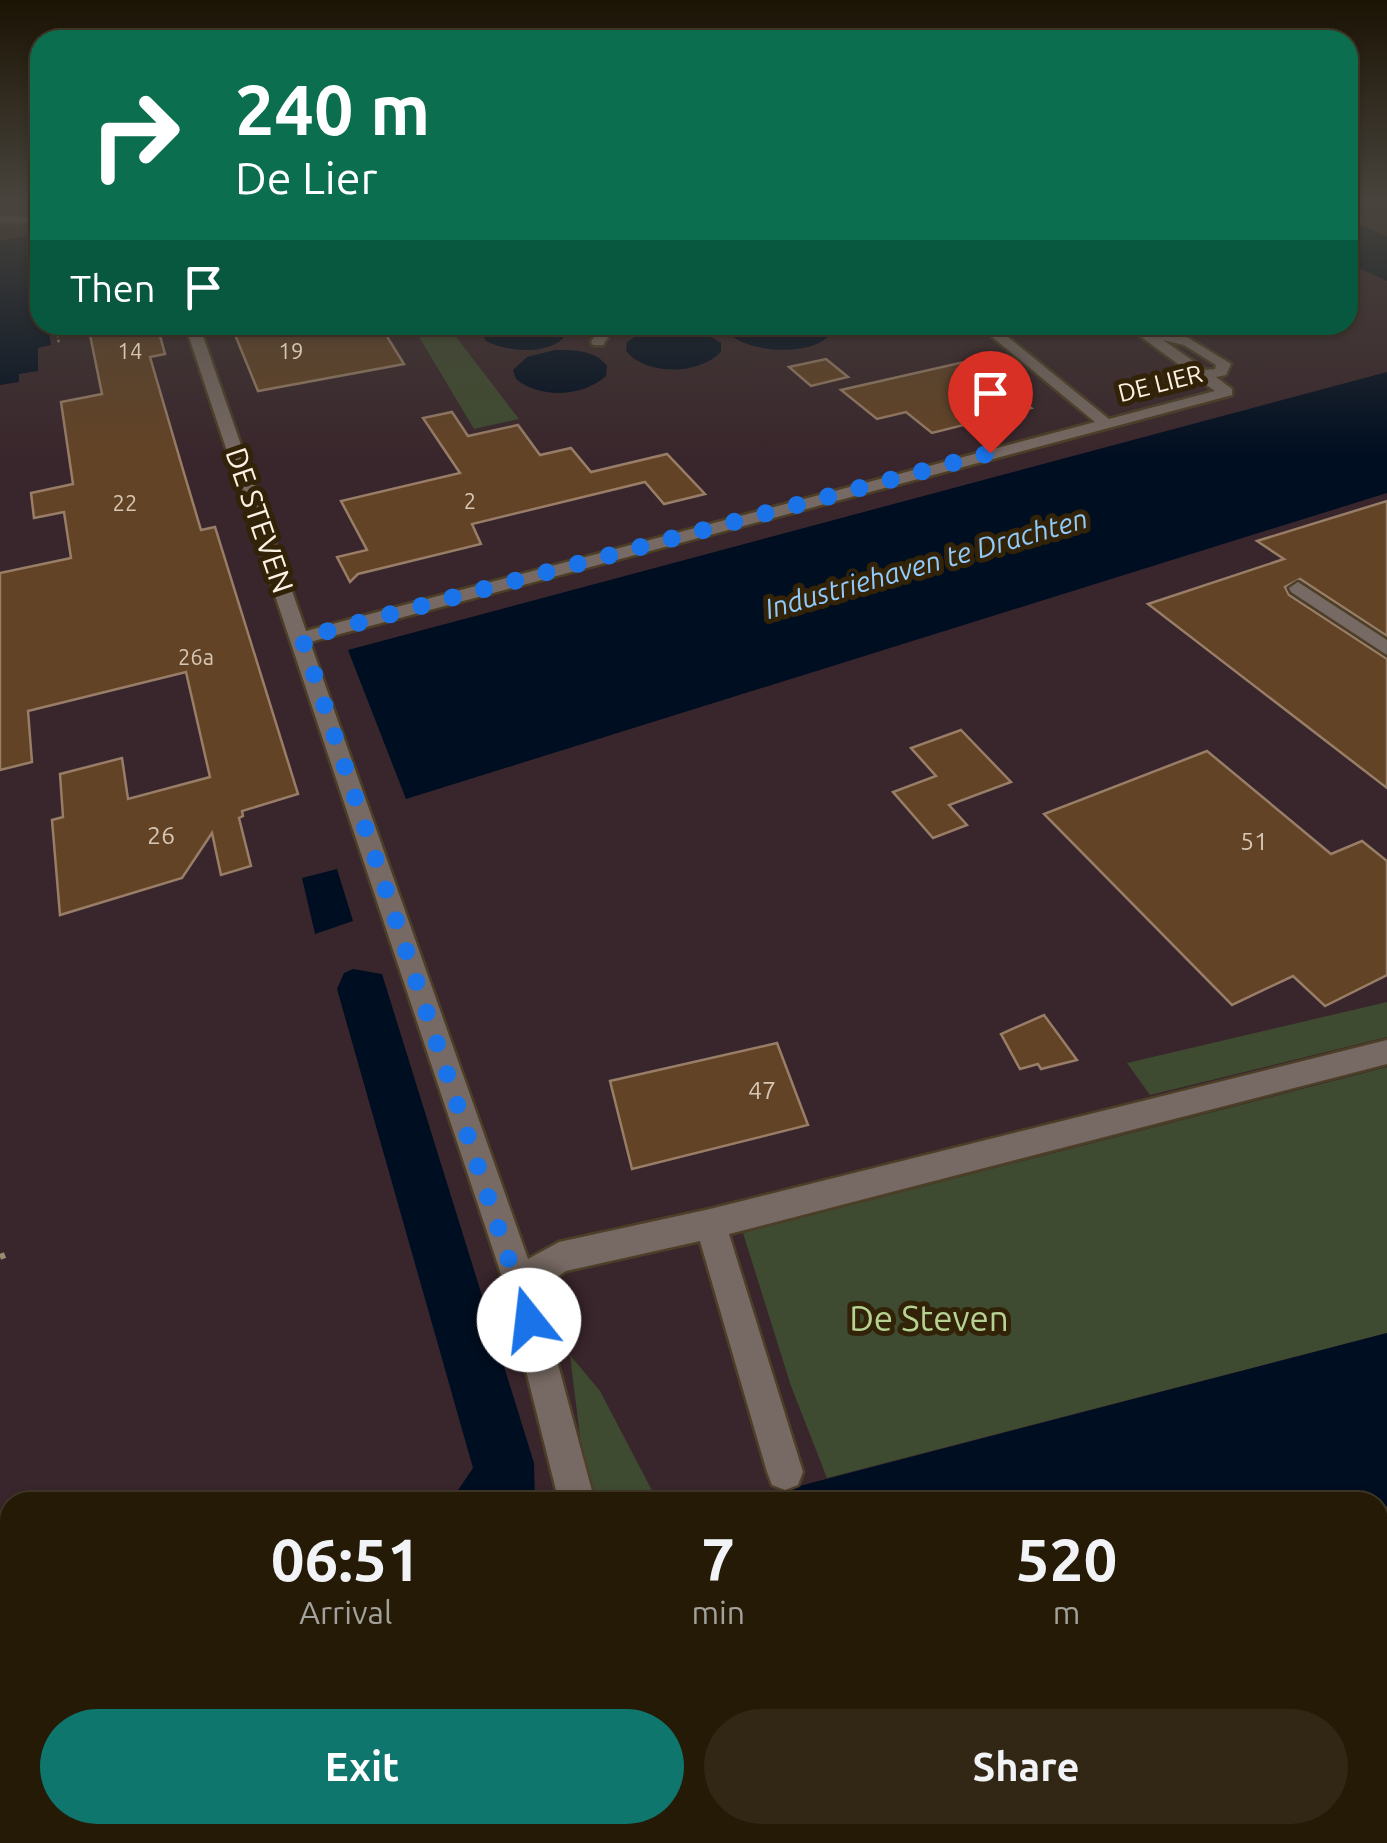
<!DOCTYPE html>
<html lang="en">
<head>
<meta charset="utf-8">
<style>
	:root { --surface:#251a06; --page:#312714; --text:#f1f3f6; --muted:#a3a19b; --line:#423828; --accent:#0f766e }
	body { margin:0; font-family:Ubuntu,sans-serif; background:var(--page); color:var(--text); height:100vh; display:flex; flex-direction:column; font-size:38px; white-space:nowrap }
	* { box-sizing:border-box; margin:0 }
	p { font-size:32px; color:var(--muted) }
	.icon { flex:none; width:55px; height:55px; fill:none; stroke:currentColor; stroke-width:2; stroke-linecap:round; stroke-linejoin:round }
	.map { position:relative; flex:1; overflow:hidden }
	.side { position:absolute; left:0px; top:1492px; width:1388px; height:352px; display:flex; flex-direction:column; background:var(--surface); border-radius:30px 30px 0 0; box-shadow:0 2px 8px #0004,0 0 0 2px var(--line) }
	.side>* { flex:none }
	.top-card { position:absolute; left:30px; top:30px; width:1328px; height:305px; border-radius:30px; box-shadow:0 2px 8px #0004,0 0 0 2px var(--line); background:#0b6e4f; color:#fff; overflow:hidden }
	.pin { position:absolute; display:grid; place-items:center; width:85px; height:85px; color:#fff; margin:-102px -42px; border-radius:50% 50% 50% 0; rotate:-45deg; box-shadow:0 0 10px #0007 }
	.pin .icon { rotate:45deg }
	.me { position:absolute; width:110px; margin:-55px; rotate:344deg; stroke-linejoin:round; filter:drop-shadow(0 0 8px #0008) }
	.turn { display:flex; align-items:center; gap:35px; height:210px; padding:0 40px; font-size:45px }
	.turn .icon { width:130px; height:130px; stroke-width:2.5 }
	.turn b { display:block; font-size:70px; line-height:85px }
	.then { display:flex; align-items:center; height:95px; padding:0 40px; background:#0003; gap:20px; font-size:38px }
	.eta { display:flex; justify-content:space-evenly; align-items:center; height:170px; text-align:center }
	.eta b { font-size:60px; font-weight:700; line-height:70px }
	.cta { display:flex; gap:20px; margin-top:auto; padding:20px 40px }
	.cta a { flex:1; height:115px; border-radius:60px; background:var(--accent); color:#fff; font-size:40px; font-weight:700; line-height:115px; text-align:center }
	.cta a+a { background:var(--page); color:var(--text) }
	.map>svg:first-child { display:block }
	.industrial { fill:#39262c; fill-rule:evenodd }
	.green { fill:#3f4b30 }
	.water { fill:#000e21 }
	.building { fill:#634326; stroke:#987d67; stroke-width:2.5 }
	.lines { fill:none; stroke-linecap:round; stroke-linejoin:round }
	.minor-casing { stroke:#4d3f27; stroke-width:5 }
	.path-far1 { stroke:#978b76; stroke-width:2.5; stroke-dasharray:2.5 2.5; stroke-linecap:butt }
	.path { stroke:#978b76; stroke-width:6; stroke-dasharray:6 6; stroke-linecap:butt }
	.minor { fill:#776963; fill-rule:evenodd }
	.route { stroke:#1a73e8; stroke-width:18; stroke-dasharray:0 32.4 }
	.labels { text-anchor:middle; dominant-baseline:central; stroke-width:10; stroke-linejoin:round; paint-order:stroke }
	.far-number-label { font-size:22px; fill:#d6c6b4 }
	.far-street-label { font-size:25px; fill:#fcf2e3; stroke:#312208 }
	.number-label { font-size:25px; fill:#d6c6b4 }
	.far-water-label { font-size:28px; font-style:italic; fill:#91cafb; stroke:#312208 }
	.street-label { font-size:30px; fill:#fcf2e3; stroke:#312208 }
	.near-park-label { font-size:35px; fill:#b5d292; stroke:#312208 }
</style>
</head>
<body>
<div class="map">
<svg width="1387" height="1843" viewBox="0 0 1387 1843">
	<rect width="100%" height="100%" fill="#312208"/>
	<!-- industrial -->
	<g class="industrial">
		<path d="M 0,199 L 40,199 L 40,325 L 1348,325 L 1348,249 L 1387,267 L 1387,1843 L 0,1843 ZM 10,1502 L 1378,1502 L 1378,1835 L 10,1835 Z"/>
		<polygon points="1348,199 1387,199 1387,236 1348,220"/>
	</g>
	<!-- green -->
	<g class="green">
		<polygon points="412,325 447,325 519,419 474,429"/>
		<polygon points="1387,1002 1387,1037 1150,1095 1127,1063"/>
		<polygon points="1387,1067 1387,1333 827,1478 791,1386 743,1233"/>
		<polygon points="570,1355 600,1391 658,1502 588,1502"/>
	</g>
	<!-- water -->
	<g class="water">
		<polygon points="1348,220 1387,236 1387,281 1348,263"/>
		<polygon points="27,236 28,283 40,282 40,325 48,325 51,345 38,348 38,371 19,374 19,382 0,385 0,241"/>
		<path d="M 484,325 L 569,325 L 570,327 C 560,357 509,353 486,341 L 481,333 Z"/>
		<path d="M 723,325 L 835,325 C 828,360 735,356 723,325 Z"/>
		<path d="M 670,327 L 699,330 L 721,343 L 721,352 C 699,375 646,376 626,351 L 627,342 L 643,331 Z"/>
		<path d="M 555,350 C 574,350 595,350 607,366 L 606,376 C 583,397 540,399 516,379 L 513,370 L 527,357 Z"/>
		<polygon points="1387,372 1387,493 406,799 348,650"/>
		<polygon points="337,869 353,921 315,934 302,878"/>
		<polygon points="353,969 382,974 534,1463 535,1502 450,1502 473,1468 337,989 344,973"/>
		<polygon points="1387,1333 1387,1506 1378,1508 1378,1502 738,1502"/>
		<polygon points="10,1710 10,1835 315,1835 291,1843 0,1843 0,1713"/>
	</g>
	<!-- building -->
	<g class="building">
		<polygon points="88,325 157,325 165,354 150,357 181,463 201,530 215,527 298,794 242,811 243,816 239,818 251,866 221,875 212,833 182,878 60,915 52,820 63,817 60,774 122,758 128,799 210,777 186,672 28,711 32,762 0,770 0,573 71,558 64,512 34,518 31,493 73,484 61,402 102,394"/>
		<polygon points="231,325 380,325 404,364 258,391"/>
		<polygon points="826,359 848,377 811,386 789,367"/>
		<polygon points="964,362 1031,408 932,433 906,412 877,419 841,390"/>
		<polygon points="452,412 468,436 518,425 540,455 571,448 591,472 667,454 705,494 664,504 645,482 472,524 481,544 358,574 350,582 337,557 367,550 341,501 460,473 423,418"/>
		<polygon points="1387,501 1387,636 1300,579 1285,587 1289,595 1387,659 1387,788 1148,604 1284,559 1257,541"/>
		<polygon points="961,730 1011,782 949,805 967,825 933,838 893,792 936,776 911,748"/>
		<polygon points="1207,751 1331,854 1362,841 1387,861 1387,975 1325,1006 1293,976 1232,1005 1044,814"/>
		<polygon points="1044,1015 1077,1060 1041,1069 1038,1064 1020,1069 1001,1034"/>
		<polygon points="777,1043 808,1125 632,1169 610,1081"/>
	</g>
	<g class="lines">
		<!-- minor casing -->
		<g class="minor-casing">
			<g id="minor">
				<polygon points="0,216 40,217 40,223 0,222"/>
				<path d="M 185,325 L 199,325 L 306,631 L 1095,422 L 978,325 L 993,325 L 1109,419 L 1215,391 L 1125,325 L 1185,336 L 1231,364 L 1226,375 L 1216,377 L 1232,389 L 1232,395 L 310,642 L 528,1259 L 559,1242 L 710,1209 L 1387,1040 L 1387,1064 L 729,1234 L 803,1472 L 798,1485 L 785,1490 L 772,1485 L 767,1472 L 700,1241 L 566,1271 L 538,1290 L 595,1502 L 559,1502 L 504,1283 ZM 1163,340 L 1184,345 L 1216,365 L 1215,369 L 1206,370 Z"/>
				<polygon points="602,325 616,325 603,345 593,345 591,342"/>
				<polygon points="1222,325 1250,325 1243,329"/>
				<polygon points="1298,582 1387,640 1387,655 1291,592 1289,588"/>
				<polygon points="491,1835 546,1835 543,1843 488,1843"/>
			</g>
		</g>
		<!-- path-far1 -->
		<polyline class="path-far1" points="56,325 59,344"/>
		<!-- path -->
		<polyline class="path" points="0,1257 5,1255"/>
		<!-- minor -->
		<use href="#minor" class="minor"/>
	</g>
	<!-- sky -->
	<linearGradient id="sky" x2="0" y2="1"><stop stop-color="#1b1304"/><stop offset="0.44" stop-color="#48443d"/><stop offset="1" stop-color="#48443d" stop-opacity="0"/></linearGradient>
	<rect width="1387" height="457" fill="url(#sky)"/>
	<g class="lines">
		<!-- route -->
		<polyline class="route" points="529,1320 302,638 990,453"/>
	</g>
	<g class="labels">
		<!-- far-number labels -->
		<g class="far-number-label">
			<text x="130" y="350">14</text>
			<text x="291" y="350">19</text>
			<text x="470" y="500">2</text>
			<text x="125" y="502">22</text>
			<text x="196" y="656">26a</text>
		</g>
		<!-- far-street labels -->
		<g class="far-street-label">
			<text transform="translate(1160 383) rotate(-14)">DE LIER</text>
		</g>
		<!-- number labels -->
		<g class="number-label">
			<text x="161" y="835">26</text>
			<text x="1254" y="841">51</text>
			<text x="762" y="1090">47</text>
		</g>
		<!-- far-water labels -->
		<g class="far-water-label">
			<text transform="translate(926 563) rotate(-16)">Industriehaven te Drachten</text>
		</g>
		<!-- street labels -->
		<g class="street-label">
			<text transform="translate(260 520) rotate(71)">DE STEVEN</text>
		</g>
		<!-- near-park labels -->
		<g class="near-park-label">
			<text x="929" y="1318">De Steven</text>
		</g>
	</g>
</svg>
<div class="pin" style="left:990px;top:453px;background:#d93025"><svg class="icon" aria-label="arrive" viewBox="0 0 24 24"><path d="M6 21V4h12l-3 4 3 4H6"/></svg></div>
<svg class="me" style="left:529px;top:1320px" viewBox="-20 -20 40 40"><circle r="19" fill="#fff"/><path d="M0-13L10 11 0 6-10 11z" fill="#1a73e8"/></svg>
<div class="top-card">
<div class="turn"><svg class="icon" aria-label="right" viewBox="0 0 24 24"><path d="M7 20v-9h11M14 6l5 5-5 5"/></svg><div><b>240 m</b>De Lier</div></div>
<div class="then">Then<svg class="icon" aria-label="arrive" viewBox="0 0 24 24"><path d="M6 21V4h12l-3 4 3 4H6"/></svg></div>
</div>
<section class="side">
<div class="eta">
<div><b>06:51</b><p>Arrival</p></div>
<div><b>7</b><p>min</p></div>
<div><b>520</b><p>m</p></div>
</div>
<div class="cta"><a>Exit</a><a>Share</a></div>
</section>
</div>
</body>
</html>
